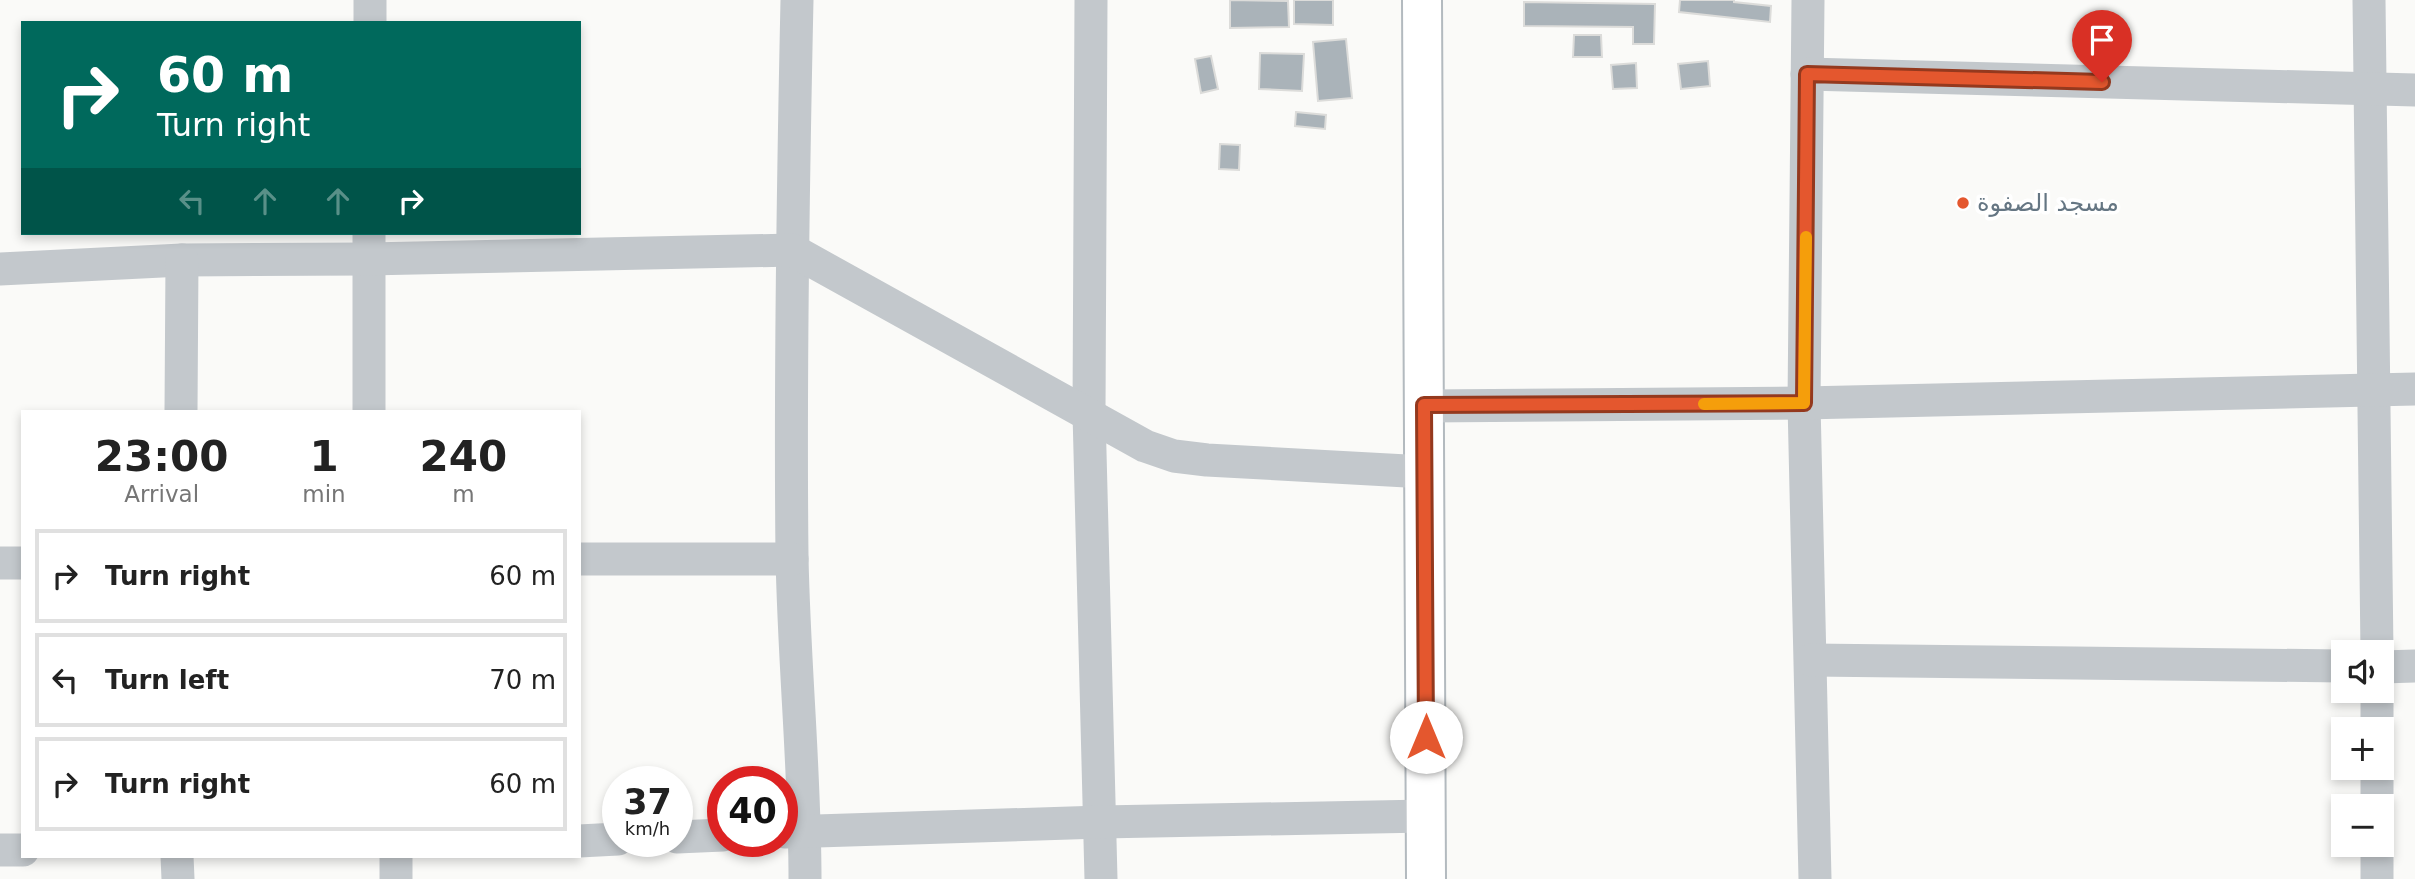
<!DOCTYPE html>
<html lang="en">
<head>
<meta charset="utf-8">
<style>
	:root { --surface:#fff; --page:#f6f6f6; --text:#222; --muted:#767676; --line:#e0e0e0 }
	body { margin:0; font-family:"DejaVu Sans",Cairo,sans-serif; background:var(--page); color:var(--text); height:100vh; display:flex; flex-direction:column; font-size:26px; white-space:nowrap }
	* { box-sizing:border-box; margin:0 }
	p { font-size:23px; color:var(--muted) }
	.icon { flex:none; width:38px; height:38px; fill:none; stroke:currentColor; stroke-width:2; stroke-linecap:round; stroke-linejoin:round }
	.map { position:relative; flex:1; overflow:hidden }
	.sheet { position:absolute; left:21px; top:410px; width:560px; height:448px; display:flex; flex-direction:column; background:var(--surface); border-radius:0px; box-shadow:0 4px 10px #0003 }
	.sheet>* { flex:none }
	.banner { position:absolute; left:21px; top:21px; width:560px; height:214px; border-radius:0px; box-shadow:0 4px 10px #0003; background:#00695c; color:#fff; overflow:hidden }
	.buttons { position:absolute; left:2331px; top:640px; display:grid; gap:14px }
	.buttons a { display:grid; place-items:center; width:63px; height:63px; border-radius:0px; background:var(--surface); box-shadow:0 4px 10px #0003; font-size:35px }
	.speed { position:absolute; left:602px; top:766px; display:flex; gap:14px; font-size:35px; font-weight:700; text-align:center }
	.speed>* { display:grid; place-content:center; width:91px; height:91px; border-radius:50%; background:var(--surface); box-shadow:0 4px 10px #0003; line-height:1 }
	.speed small { font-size:18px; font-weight:400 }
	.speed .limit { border:10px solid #d22; background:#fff; color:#111 }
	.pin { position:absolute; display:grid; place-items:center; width:60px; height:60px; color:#fff; margin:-72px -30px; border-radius:50% 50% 50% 0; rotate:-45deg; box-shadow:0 0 7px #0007 }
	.pin .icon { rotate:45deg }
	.me { position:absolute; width:77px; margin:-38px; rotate:0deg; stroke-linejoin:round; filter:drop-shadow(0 0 5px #0008) }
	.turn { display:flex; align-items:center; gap:24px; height:147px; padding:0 21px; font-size:32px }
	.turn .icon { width:91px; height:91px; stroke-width:2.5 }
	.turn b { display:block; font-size:49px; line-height:60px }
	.lanes { display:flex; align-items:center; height:66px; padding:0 21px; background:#0003; justify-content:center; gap:35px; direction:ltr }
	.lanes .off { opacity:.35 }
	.eta { display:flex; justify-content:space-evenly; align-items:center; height:119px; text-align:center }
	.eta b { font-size:42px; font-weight:600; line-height:49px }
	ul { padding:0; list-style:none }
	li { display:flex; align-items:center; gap:21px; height:94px; margin:0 14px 10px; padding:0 7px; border:4px solid var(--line); border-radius:0px }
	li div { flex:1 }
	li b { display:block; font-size:26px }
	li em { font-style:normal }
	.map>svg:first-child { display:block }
	.building { fill:#aab3b9; stroke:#dcdcda; stroke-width:2 }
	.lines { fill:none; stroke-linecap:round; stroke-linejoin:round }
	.secondary-casing { stroke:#b3babf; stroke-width:42 }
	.street { stroke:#c3c8cc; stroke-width:33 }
	.secondary { stroke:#fff; stroke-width:38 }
	.route-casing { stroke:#94391e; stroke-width:18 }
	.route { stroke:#e4572e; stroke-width:12 }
	.slow { stroke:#f59e0b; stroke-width:12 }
	.poi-dot { fill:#e4572e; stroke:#fff; stroke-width:2.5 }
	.labels { text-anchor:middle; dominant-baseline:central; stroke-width:7; stroke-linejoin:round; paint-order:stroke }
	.poi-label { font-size:24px; fill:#657683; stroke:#fff; text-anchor:start }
</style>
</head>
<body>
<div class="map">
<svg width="2415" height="879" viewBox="0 0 2415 879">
	<rect width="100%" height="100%" fill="#fafaf8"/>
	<!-- building -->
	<g class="building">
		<polygon points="1230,0 1288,1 1289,27 1230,28"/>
		<polygon points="1294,0 1333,0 1333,25 1294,24"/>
		<polygon points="1680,0 1734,0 1734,2 1771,6 1770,22 1679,12"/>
		<polygon points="1524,2 1655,4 1654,44 1633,44 1633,27 1524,26"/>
		<polygon points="1574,35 1601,35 1602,57 1573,57"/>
		<polygon points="1346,39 1352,98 1318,101 1313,42"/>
		<polygon points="1260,53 1304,54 1302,91 1259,89"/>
		<polygon points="1211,56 1218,89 1201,93 1195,59"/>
		<polygon points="1708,61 1710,86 1681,89 1678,64"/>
		<polygon points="1636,63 1637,88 1613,89 1611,65"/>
		<polygon points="1296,112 1326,115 1325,129 1295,126"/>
		<polygon points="1220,144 1240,145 1239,170 1219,169"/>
	</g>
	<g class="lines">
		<!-- secondary casing -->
		<g class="secondary-casing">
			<polyline id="secondary" points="1422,0 1426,879"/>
		</g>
		<!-- street -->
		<g class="street">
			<path d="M 797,0 C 793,185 790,371 792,556 C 794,664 805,771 805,879"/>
			<polyline points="1091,0 1089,413 1101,879"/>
			<polyline points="1808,0 1804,403 1815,879"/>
			<polyline points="2369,0 2377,653"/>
			<polyline points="370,23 370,0"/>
			<polyline points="1807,74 2415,90"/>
			<polyline points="369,233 369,411"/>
			<polyline points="0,269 182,260 368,259 792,250 1145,446 1174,456 1207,460 1425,472"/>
			<polyline points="1424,406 1804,403 2415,389"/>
			<polyline points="181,411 182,260"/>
			<polyline points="579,559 792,559"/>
			<polyline points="0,563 23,563"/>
			<polyline points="1811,660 2343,666"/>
			<polyline points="2382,667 2415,666"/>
			<polyline points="2377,730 2377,691"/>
			<polyline points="2377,807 2377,768"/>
			<polyline points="785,832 1101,822 1426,816"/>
			<polyline points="677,837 723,835"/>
			<polyline points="579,841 618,839"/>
			<polyline points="0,850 23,850"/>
			<polyline points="177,856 178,879"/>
			<polyline points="396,879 396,856"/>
			<polyline points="2377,879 2377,845"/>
		</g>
		<!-- secondary -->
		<use href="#secondary" class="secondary"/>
	</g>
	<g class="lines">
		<!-- route casing -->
		<g class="route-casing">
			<polyline id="route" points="1426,737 1424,405 1804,403 1807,74 2102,82"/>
		</g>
		<!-- route -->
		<use href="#route" class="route"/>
		<!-- slow -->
		<polyline class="slow" points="1704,404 1804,403 1806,237"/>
	</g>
	<!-- markers -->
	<circle class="poi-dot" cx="1963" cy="203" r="7"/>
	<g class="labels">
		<!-- poi labels -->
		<g class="poi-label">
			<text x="1977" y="203">مسجد الصفوة</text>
		</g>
	</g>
</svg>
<div class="buttons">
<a><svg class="icon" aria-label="sound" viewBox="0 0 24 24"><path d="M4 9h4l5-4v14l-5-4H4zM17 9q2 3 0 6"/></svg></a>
<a>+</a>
<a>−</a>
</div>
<div class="speed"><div>37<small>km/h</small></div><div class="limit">40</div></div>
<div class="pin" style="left:2102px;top:82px;background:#d93025"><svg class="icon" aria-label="arrive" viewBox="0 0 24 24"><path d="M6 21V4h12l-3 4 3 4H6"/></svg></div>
<svg class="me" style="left:1426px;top:737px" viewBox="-20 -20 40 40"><circle r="19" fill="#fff"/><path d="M0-13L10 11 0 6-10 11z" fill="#e4572e"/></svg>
<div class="banner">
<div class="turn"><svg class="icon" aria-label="right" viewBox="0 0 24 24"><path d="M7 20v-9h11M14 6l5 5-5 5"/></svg><div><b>60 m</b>Turn right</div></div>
<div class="lanes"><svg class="icon off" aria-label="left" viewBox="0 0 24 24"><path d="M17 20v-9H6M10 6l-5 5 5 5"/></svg><svg class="icon off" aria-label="ahead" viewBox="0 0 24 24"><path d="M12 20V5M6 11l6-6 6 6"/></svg><svg class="icon off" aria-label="ahead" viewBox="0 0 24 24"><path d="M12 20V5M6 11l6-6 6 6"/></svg><svg class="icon" aria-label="right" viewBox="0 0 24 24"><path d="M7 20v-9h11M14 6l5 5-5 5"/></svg></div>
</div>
<section class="sheet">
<div class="eta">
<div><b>23:00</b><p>Arrival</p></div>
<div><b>1</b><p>min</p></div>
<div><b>240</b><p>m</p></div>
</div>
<ul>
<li><svg class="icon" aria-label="right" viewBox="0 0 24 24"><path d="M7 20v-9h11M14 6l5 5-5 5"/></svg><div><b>Turn right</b></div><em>60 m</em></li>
<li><svg class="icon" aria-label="left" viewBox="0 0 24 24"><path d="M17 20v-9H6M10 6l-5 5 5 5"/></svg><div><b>Turn left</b></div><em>70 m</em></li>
<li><svg class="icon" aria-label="right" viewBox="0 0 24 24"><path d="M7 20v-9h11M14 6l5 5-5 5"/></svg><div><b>Turn right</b></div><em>60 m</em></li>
</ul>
</section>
</div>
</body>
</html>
